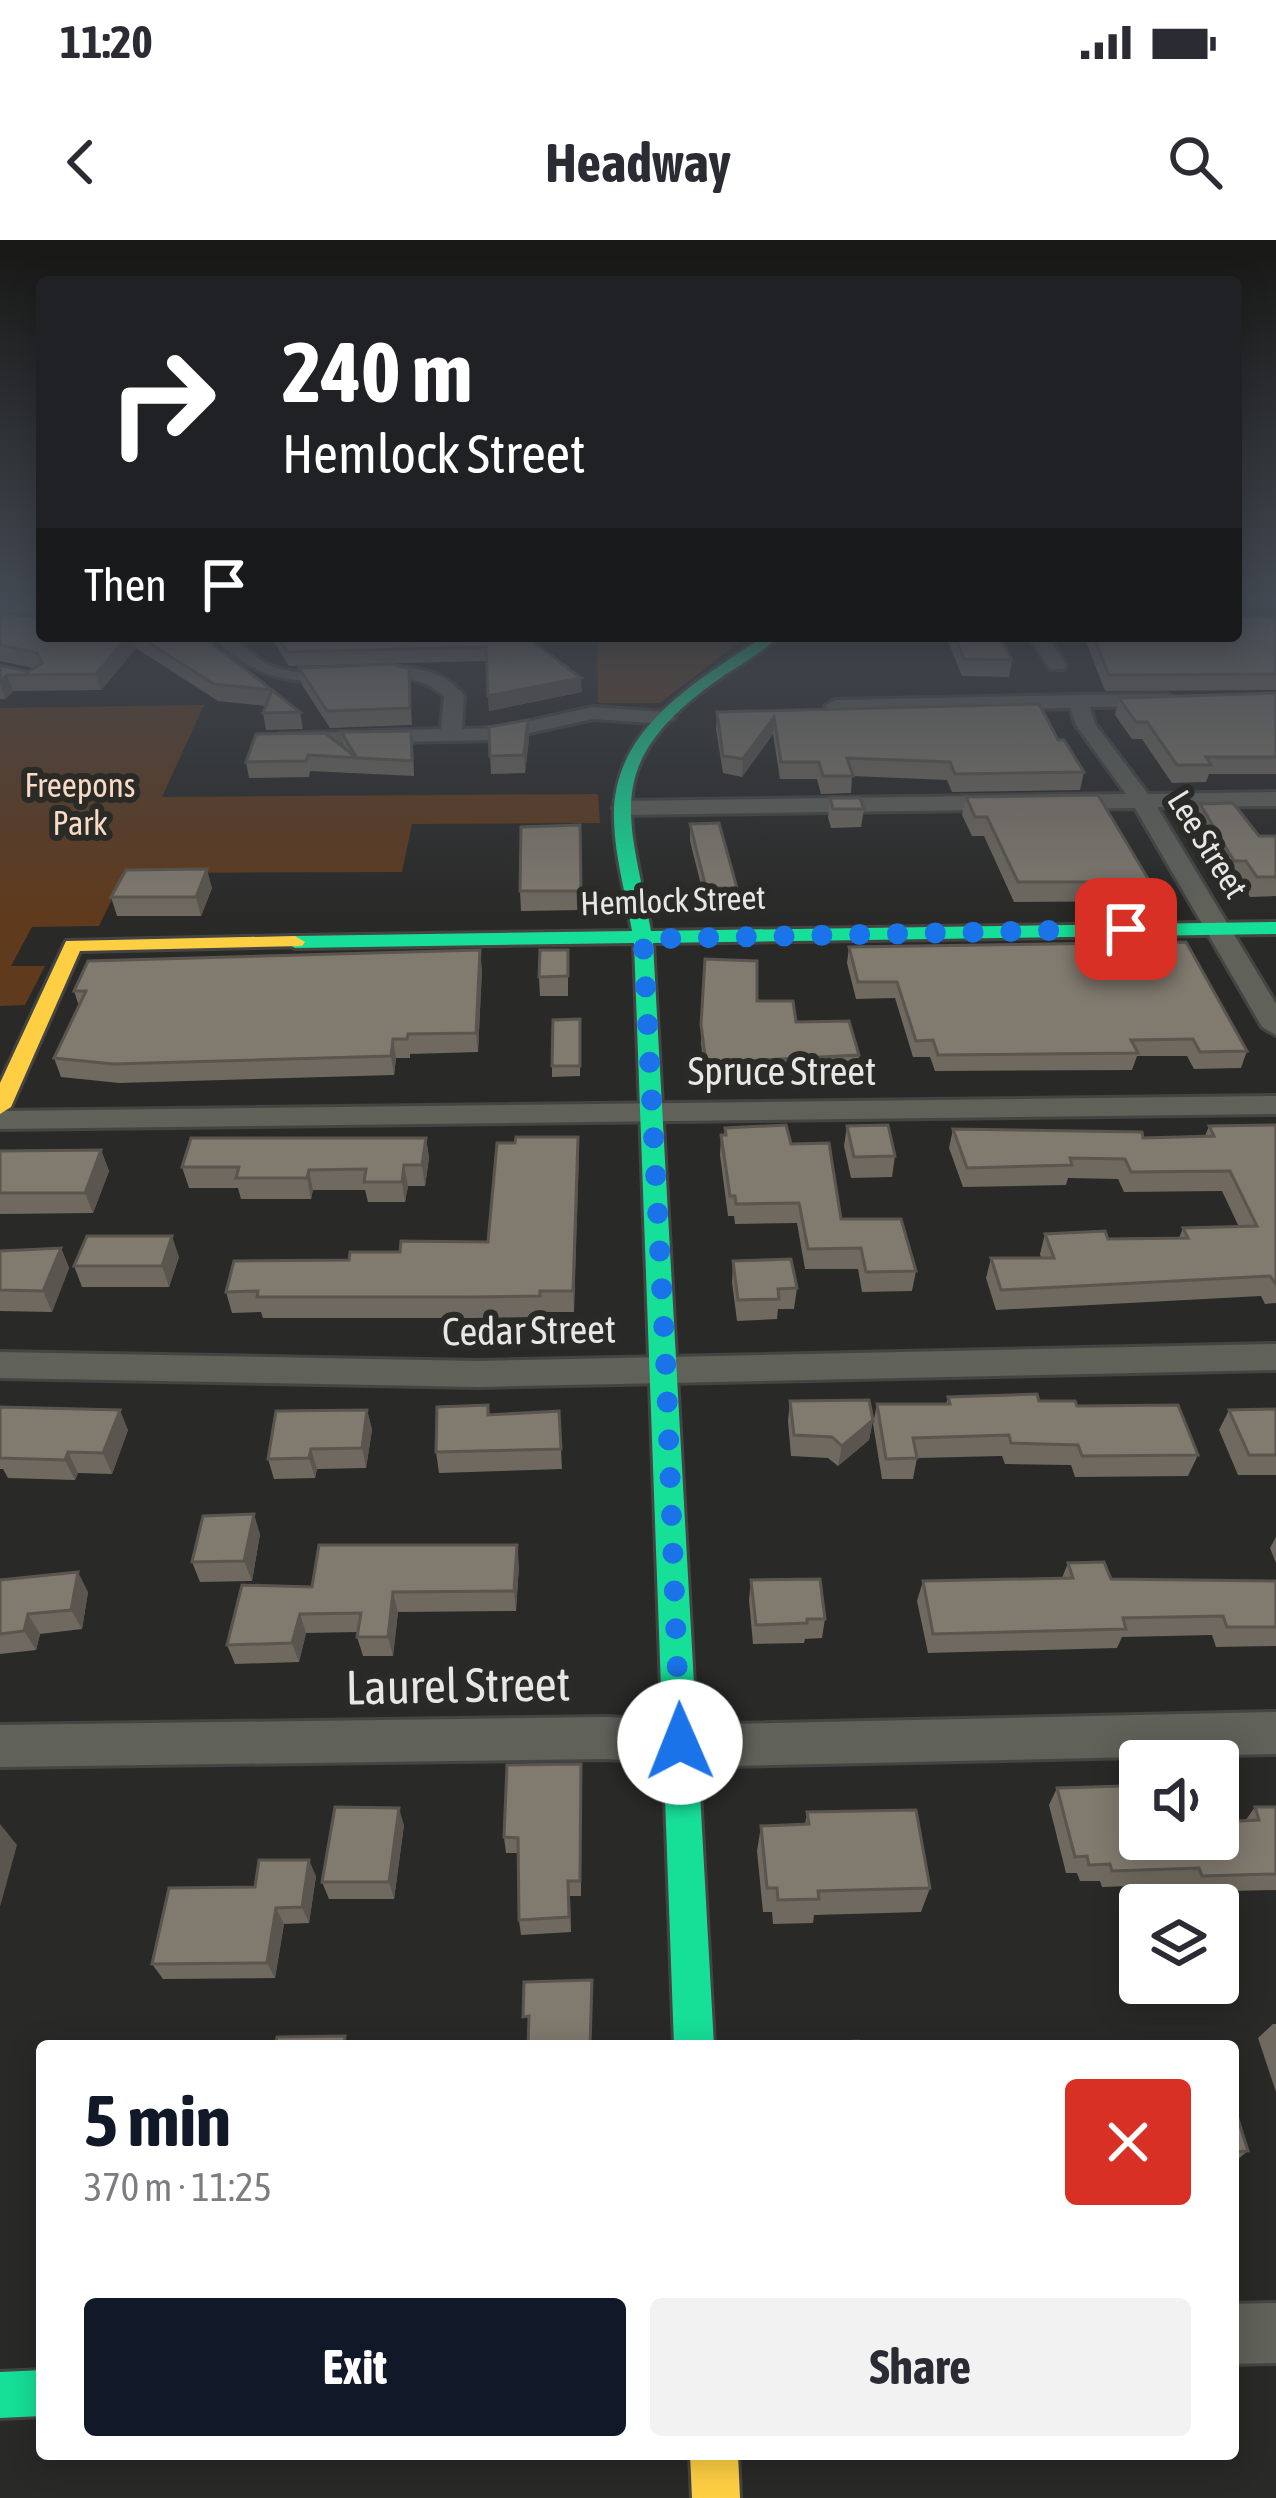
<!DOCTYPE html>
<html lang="en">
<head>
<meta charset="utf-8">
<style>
	:root { --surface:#fff; --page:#f2f2f3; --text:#2b2b33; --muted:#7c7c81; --accent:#111827 }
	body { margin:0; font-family:"Asap Condensed",sans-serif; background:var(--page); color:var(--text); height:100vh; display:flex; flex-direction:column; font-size:45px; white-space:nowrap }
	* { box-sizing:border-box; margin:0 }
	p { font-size:39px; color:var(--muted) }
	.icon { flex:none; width:66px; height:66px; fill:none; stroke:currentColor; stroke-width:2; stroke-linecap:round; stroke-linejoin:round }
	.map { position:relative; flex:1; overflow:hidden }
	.details { position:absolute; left:36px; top:1800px; width:1203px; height:420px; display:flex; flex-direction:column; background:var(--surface); border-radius:12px; box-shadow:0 6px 30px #0003 }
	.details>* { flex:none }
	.banner { position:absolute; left:36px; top:36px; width:1206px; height:366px; border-radius:12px; box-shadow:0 6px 30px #0003; background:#202124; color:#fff; overflow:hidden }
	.fabs { position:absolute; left:1119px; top:1500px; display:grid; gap:24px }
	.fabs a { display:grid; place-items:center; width:120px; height:120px; border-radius:12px; background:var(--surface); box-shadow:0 6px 30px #0003; font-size:60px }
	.pin { position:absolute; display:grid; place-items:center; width:102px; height:102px; color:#fff; margin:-51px; border-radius:24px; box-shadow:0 6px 18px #0006 }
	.me { position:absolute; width:132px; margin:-66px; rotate:359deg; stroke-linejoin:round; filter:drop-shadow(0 0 9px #0008) }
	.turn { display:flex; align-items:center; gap:42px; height:252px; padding:0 48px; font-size:54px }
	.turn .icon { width:156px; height:156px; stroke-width:2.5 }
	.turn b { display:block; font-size:84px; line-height:102px }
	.then { display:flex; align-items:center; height:114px; padding:0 48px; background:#0003; gap:24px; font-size:45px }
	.round { display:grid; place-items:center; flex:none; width:126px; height:126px; border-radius:12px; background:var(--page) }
	.headline { display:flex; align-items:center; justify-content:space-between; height:204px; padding:0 48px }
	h1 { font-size:72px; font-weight:700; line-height:90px; color:var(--accent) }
	.button { display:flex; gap:24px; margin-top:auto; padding:24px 48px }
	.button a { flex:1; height:138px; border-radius:12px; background:var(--accent); color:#fff; font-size:48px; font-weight:700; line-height:138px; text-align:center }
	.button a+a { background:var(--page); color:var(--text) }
	.status { display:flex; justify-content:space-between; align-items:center; height:84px; padding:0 60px; background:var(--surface); direction:ltr }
	.status svg { height:33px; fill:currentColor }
	header { display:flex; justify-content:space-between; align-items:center; height:156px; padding:0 48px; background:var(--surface); font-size:54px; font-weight:700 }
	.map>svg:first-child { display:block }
	.green { fill:#5f3a1d }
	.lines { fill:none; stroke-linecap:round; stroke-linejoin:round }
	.street-casing { stroke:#444442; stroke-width:6 }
	.fast-casing { stroke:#444442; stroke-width:6 }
	.slow-casing { stroke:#444442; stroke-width:6 }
	.street { fill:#60625a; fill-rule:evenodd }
	.fast { fill:#16e098; fill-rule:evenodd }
	.slow { fill:#ffcf43; fill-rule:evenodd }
	.wall { fill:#6f695f }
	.shaded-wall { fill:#5a554e }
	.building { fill:#817a6f; stroke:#5a554e; stroke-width:3 }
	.route { stroke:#1a73e8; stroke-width:21; stroke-dasharray:0 37.8 }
	.labels { text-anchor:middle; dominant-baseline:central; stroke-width:12; stroke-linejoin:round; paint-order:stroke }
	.far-park-label { font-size:33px; fill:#f8dac5; stroke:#2a2a26 }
	.far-street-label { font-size:33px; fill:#e8e7e5; stroke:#2a2a26 }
	.street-label { font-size:39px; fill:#e8e7e5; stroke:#2a2a26 }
	.near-street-label { font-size:48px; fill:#e8e7e5; stroke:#2a2a26 }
</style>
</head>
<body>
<div class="status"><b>11:20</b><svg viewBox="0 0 49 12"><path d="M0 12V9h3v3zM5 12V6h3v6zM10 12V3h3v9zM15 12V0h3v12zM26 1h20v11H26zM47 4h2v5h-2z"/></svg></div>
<header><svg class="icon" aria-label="back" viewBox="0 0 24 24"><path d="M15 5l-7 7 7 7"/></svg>Headway<svg class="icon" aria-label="search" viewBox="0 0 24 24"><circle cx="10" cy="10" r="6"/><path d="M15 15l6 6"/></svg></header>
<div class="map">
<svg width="1276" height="2258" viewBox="0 0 1276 2258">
	<rect width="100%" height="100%" fill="#292927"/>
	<!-- green -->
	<g class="green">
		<polygon points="597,396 747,396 660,463 598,463"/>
		<polygon points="204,465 162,557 598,554 600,583 412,584 402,632 125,633 99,686 32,687 11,726 45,726 25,765 0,766 0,468"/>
	</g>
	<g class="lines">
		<!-- street casing -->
		<g class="street-casing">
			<g id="street">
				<path d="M 213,396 C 247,396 250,421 279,429 C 339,444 416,401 464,455 L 462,489 L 498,488 L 593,467 L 665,472 L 675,478 L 665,484 L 593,479 L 498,500 L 286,504 L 276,498 L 279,494 L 441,489 L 444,456 C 384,402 296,487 213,396 Z"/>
				<polygon points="1029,396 1047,396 1066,425 1064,429 1050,429"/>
				<polygon points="1081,455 1167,454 1177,460 1167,466 1090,467 1095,484 1148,554 1276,552 1276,566 1157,567 1276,764 1276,795 1262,787 1135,568 624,575 613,568 624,561 1126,554 1076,485 1070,468 835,472 825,466 835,460"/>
				<polygon points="1276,856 1276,874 0,889 0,871"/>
				<polygon points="1276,1104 1276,1130 478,1147 0,1138 0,1112 478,1121"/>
				<polygon points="1276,1472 1276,1514 729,1526 606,1519 0,1527 0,1485 606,1477 729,1484"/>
				<polygon points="1276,2063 1276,2123 1233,2124 1233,2064"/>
			</g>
		</g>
		<!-- fast casing -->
		<g class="fast-casing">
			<g id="fast">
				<path d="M 764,396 L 780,396 C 757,417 728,431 704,450 C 601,529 631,581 651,691 L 1276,682 L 1276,694 L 653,703 L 714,1806 L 674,1806 L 634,703 L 295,708 L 285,702 L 295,696 L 632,691 C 626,655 615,618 614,581 C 610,488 697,442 764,396 Z"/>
				<polygon points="42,2130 42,2176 0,2178 0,2132"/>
			</g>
		</g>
		<!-- slow casing -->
		<g class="slow-casing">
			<g id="slow">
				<polygon points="295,696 305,702 302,706 80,711 11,867 0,874 0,843 66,701"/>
				<polygon points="690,2214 738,2214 740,2258 692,2258"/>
			</g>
		</g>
		<!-- street -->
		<use href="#street" class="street"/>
		<!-- fast -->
		<use href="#fast" class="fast"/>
		<!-- slow -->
		<use href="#slow" class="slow"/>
	</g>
	<!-- wall -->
	<g class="wall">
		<polygon points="10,361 42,361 42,396 203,396 300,472 303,489 266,490 263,473 266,466 218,461 136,408 101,450 13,451 5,459 0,459 0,425 28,432 34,428 0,421 0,375 37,376 39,374 13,373"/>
		<polygon points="1276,377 1276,450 1105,451 1084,396 1236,396"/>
		<polygon points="270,396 526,396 582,452 489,471 487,421 289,426"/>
		<polygon points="946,396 1000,396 1012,420 1009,437 962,436"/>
		<polygon points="299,428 409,428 412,485 330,488 302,445"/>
		<polygon points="1276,453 1276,534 1209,534 1206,542 1172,543 1142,499 1132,499 1115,475 1119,458"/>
		<polygon points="717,472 1058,500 1084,532 1080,550 952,552 947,540 852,536 851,553 821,554 817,539 780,539 773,494 742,537 723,533 716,489"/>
		<polygon points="489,487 529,498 525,533 491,534"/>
		<polygon points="341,492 413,506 414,536 310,531 309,537 249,538 246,522 343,506"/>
		<polygon points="966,557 1150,642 1144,661 1014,662 984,596 972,596 962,575"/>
		<polygon points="830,558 864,569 861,587 831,588 828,577"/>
		<polygon points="1200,564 1259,596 1276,596 1276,656 1250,657 1240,640 1228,640 1195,582"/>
		<polygon points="690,584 737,648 736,665 706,665 690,601"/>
		<polygon points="580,585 582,670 521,671 520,651"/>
		<polygon points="212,648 201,676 117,676 111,657"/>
		<polygon points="849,707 1247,811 1241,828 1194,829 1187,816 1137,816 1132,830 935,831 930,817 913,817 895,758 856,759 847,723"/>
		<polygon points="568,710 568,756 540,756 539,737"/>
		<polygon points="705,719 757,761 859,815 857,833 705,841 701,803"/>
		<polygon points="482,729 478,812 410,814 410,818 396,818 394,835 119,843 61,837 54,818 79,766 74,751"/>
		<polygon points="580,779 580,836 552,837 552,826"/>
		<polygon points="1276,885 1276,1063 1265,1064 1261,1056 996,1070 986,1038 991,1018 1041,1018 1040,1014 1045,994 1108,999 1179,998 1183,988 1239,987 1222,951 1124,952 1118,939 1068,938 1066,945 963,947 949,908 953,889 1143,898 1205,896 1209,886"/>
		<polygon points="847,886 895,916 892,937 851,938 844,906"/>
		<polygon points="725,888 791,904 841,979 916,1031 912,1051 862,1052 858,1029 805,1029 797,983 735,984 734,976 728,976 720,915 721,895 724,895"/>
		<polygon points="578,897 574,1072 542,1072 541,1077 472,1078 263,1078 261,1072 232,1073 226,1052 349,1020 488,1002 515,903"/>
		<polygon points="426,898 429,918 425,946 408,946 405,962 368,962 365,950 313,950 311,959 241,959 238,948 189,948 182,927"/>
		<polygon points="101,910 109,931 93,973 0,974 0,911"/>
		<polygon points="61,1008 69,1028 52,1072 0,1071 0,1011"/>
		<polygon points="179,1017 169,1047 82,1047 74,1026"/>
		<polygon points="733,1021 797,1048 794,1069 778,1069 777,1079 737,1081 732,1042"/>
		<polygon points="948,1157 1039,1161 1077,1166 1198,1215 1188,1236 1075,1237 1071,1225 1005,1224 1002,1216 917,1218 913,1239 882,1239 873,1184 877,1164 946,1164"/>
		<polygon points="790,1161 873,1180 869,1200 838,1226 828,1218 791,1216 788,1181"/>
		<polygon points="488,1165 490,1175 559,1171 562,1229 439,1233 436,1212"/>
		<polygon points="0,1167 128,1190 112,1234 78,1233 75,1240 8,1238 3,1229 0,1229"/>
		<polygon points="1276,1169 1276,1235 1238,1235 1219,1190 1229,1170"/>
		<polygon points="367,1170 372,1190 366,1228 317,1229 315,1238 274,1239 268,1219"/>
		<polygon points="260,1294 252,1341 200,1342 192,1322"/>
		<polygon points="1276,1297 1276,1323 1270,1308"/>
		<polygon points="1068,1323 1111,1339 1276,1341 1276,1406 1216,1407 1212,1395 1122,1397 1117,1408 928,1413 917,1361 923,1341 1062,1338"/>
		<polygon points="519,1325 516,1371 398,1372 393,1416 363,1416 357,1397 358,1392 306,1393 299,1422 235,1424 227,1405 312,1347"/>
		<polygon points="0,1340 88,1352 82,1389 40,1394 36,1410 0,1414"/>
		<polygon points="751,1340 825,1379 822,1398 805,1399 804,1403 753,1404 749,1360"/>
		<polygon points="581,1524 581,1656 570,1656 571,1692 521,1695 519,1680 518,1613 506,1613 504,1597"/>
		<polygon points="1057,1548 1136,1586 1245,1581 1255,1567 1276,1567 1276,1650 1190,1652 1187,1644 1102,1647 1100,1641 1080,1641 1077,1633 1066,1633 1049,1565"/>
		<polygon points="807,1572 930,1648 921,1672 814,1675 813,1683 773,1684 772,1672 763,1672 757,1611 761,1586 805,1585"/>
		<polygon points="404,1585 394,1659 329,1659 322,1642"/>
		<polygon points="316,1636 309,1683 284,1684 275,1738 163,1739 152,1724 255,1647"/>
		<polygon points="1273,1784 1276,1784 1276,1852 1258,1798"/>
		<polygon points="1233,1863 1248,1911 1233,1923"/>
	</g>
	<!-- shaded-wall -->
	<g class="shaded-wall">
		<polygon points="0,361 9,361 13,373 0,374"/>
		<polygon points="128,396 133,396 136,408 101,450 96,434"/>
		<polygon points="7,435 13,451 5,459 0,442"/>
		<polygon points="581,438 582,452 489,471 488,456"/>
		<polygon points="774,477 773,494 742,537 743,519"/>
		<polygon points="528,480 529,498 525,533 524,515"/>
		<polygon points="207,629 212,648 201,676 196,657"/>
		<polygon points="480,710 482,729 478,812 476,793"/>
		<polygon points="393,799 396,818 394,835 391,816"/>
		<polygon points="578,897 579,917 574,1072 573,1051"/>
		<polygon points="426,898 429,918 425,946 422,925"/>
		<polygon points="101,910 109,931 93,973 85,953"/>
		<polygon points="404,925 408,946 405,962 402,942"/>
		<polygon points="309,930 313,950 311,959 307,938"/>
		<polygon points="172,996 179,1017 169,1047 162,1026"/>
		<polygon points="61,1008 69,1028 52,1072 43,1051"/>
		<polygon points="120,1170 128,1190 112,1234 103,1213"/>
		<polygon points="367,1170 372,1190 366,1228 362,1208"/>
		<polygon points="873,1180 869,1200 838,1226 842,1206"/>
		<polygon points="311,1209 317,1229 315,1238 309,1218"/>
		<polygon points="68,1212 78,1233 75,1240 65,1220"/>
		<polygon points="254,1274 260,1294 252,1341 244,1321"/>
		<polygon points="517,1305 519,1325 516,1371 514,1351"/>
		<polygon points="78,1332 88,1352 82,1389 71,1370"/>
		<polygon points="393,1352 398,1372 393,1416 388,1397"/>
		<polygon points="28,1374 40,1394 36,1410 24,1391"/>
		<polygon points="300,1374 306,1393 299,1422 292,1403"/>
		<polygon points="399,1568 404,1585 394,1659 389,1642"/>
		<polygon points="0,1584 17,1605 0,1667"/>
		<polygon points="309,1620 316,1636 309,1683 302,1667"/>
		<polygon points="276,1668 284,1684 275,1738 267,1723"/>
	</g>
	<!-- building -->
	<g class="building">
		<polygon points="41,361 42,361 42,396 128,396 96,434 7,435 0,442 0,425 28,432 42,423 37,413 0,405 0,375 37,376 42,371"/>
		<polygon points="1236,377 1276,377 1276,434 1109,435 1093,396 1236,396"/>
		<polygon points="138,396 203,396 300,472 263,473 272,450 214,444"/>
		<polygon points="277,396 526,396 581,438 488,456 486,407 287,412"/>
		<polygon points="955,396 1000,396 1012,420 964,419"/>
		<polygon points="392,424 409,428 410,468 327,471 299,428"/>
		<polygon points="1276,453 1276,517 1206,517 1211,525 1177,525 1147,482 1136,482 1119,458"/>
		<polygon points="1039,464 1058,500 1064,500 1084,532 955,534 950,522 847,518 853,536 823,536 819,522 781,522 774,477 743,519 723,516 717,472"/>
		<polygon points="528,480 524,515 490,516 489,487"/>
		<polygon points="411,491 412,521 308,515 306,521 246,522 256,494 325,493 357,518 341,492"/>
		<polygon points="1098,555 1150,642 1018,642 987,577 975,577 966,557"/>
		<polygon points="830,558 860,558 864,569 833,569"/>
		<polygon points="1233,563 1259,596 1276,596 1276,637 1257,637 1246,621 1234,621 1200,564"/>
		<polygon points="719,583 737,648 706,648 690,584"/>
		<polygon points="580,585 581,651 520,651 521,587"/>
		<polygon points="207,629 196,657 111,657 126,630"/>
		<polygon points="1186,702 1247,811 1200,812 1193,799 1131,800 1138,813 938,815 933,800 916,801 897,742 858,742 849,707"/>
		<polygon points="480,710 476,793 408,794 407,799 393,799 391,816 113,824 54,818 86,751 74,751 88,721"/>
		<polygon points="540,710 568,710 568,736 539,737"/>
		<polygon points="705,719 757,721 757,761 793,761 796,782 849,781 859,815 706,823 701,785"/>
		<polygon points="580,779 580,826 552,826 553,780"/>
		<polygon points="786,885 791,904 829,903 841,979 901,979 916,1031 866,1032 861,1008 808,1009 799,963 736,964 735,956 730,956 721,895 726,895 725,888"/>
		<polygon points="888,885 895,916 854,917 847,886"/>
		<polygon points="1276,885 1276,1044 1270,1036 1001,1050 991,1018 1054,1018 1045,994 1105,991 1108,999 1188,998 1183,988 1257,986 1230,931 1131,932 1125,919 1070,918 1072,925 967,928 953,889 1142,892 1143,898 1214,896 1209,886"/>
		<polygon points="516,897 578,897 573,1051 540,1051 540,1056 469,1057 257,1057 258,1051 226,1052 234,1021 349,1020 350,1012 400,1012 401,1001 488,1002 497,903 515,903"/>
		<polygon points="191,898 426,898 422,925 404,925 402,942 364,942 366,929 309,930 307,938 236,938 239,927 182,927"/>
		<polygon points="101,910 85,953 0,953 0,911"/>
		<polygon points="87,996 172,996 162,1026 74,1026"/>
		<polygon points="61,1008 43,1051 0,1050 0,1011"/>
		<polygon points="791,1019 797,1048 778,1049 779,1059 738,1060 733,1021"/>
		<polygon points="1037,1154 1039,1161 1075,1161 1077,1166 1178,1165 1198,1215 1082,1216 1078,1205 1011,1203 1009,1195 913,1198 917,1218 886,1219 877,1164 950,1164 948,1157"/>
		<polygon points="869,1160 873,1180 842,1206 832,1197 794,1195 790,1161"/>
		<polygon points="488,1165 488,1175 559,1171 561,1209 436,1212 437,1167"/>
		<polygon points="0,1167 120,1170 103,1213 68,1212 65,1220 0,1218"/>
		<polygon points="1276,1169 1276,1215 1249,1215 1229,1170"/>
		<polygon points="367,1170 362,1208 311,1209 309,1218 268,1219 276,1171"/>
		<polygon points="254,1274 244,1321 192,1322 203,1276"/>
		<polygon points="319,1305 517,1305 514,1351 393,1352 388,1397 357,1397 361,1373 300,1374 292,1403 227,1405 242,1345 312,1347"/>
		<polygon points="1104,1322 1111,1339 1276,1341 1276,1387 1227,1387 1223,1376 1123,1378 1126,1389 933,1394 923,1341 1073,1338 1068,1323"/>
		<polygon points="78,1332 71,1370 28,1374 24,1391 0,1394 0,1340"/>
		<polygon points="820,1339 825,1379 807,1379 807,1383 756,1385 751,1340"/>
		<polygon points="581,1524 580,1641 568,1641 569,1677 519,1680 518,1598 504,1597 507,1525"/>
		<polygon points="1124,1546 1136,1586 1140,1586 1140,1599 1218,1599 1218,1582 1259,1580 1255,1567 1276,1567 1276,1634 1202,1636 1199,1628 1112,1631 1110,1624 1089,1625 1087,1616 1075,1617 1057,1548"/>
		<polygon points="335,1567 399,1568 389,1642 322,1642"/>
		<polygon points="916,1570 930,1648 818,1651 819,1659 778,1660 777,1648 767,1648 761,1586 809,1584 807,1572"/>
		<polygon points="259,1620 309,1620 302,1667 276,1668 267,1723 152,1724 169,1648 255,1647"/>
		<polygon points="592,1740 590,1806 528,1806 529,1776 523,1777 524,1742"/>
		<polygon points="345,1796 344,1806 275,1806 277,1797"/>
		<polygon points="858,1801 858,1806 817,1806 816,1803"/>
		<polygon points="1233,1863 1248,1911 1233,1912"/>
	</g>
	<!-- sky -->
	<linearGradient id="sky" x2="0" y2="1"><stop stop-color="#171715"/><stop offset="0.53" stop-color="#434952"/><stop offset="1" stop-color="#434952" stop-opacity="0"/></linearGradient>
	<rect width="1276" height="677" fill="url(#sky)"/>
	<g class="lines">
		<!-- route -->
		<polyline class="route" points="680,1502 666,1129 643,699 1126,689"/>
	</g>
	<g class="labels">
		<!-- far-park labels -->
		<g class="far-park-label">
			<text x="80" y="545">Freepons<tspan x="80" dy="38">Park</tspan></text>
		</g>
		<!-- far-street labels -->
		<g class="far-street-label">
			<text transform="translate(1208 604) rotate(58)">Lee Street</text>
			<text transform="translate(673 660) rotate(-2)">Hemlock Street</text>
		</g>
		<!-- street labels -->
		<g class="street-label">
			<text x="782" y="831">Spruce Street</text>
			<text transform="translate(529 1090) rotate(-1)">Cedar Street</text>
		</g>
		<!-- near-street labels -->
		<g class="near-street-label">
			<text transform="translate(458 1445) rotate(-1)">Laurel Street</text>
		</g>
	</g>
</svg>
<div class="fabs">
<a><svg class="icon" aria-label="sound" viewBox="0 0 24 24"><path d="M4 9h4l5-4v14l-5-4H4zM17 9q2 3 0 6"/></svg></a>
<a><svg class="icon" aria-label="layers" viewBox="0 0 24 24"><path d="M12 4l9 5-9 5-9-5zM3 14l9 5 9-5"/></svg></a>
</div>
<div class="pin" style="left:1126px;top:689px;background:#d93025"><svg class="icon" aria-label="arrive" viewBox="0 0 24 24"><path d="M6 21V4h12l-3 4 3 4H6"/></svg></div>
<svg class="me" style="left:680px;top:1502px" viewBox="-20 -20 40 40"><circle r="19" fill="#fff"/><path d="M0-13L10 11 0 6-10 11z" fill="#1a73e8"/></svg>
<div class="banner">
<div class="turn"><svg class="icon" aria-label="right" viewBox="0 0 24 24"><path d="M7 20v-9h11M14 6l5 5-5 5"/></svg><div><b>240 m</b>Hemlock Street</div></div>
<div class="then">Then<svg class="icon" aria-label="arrive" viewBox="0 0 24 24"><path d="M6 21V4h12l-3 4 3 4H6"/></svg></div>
</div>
<section class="details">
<div class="headline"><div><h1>5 min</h1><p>370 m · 11:25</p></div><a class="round" style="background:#d93025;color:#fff"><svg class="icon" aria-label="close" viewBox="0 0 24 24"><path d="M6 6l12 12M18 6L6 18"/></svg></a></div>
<div class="button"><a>Exit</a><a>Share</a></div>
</section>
</div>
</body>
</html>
